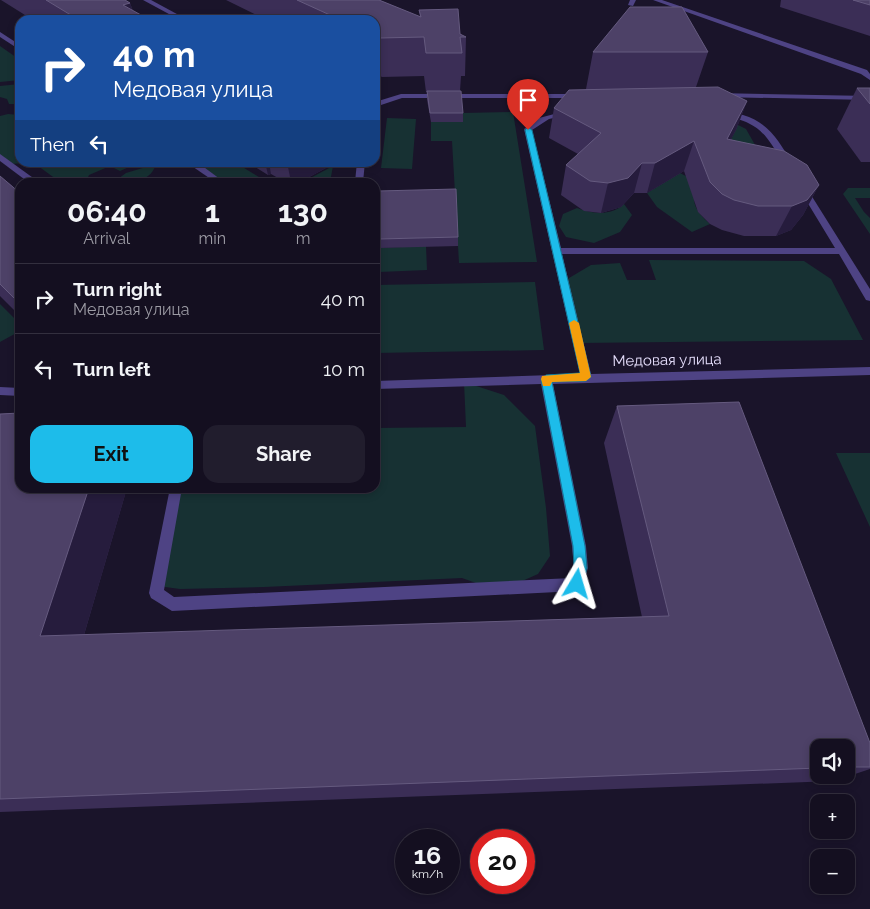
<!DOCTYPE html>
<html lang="en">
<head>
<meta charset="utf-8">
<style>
	:root { --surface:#140f20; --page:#211d2d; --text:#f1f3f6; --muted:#9d9ca5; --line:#332f3e; --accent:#1dbcea }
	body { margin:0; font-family:Raleway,sans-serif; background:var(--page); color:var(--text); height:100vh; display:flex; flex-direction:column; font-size:19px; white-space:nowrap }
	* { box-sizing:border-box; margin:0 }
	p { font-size:16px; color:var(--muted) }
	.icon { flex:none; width:28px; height:28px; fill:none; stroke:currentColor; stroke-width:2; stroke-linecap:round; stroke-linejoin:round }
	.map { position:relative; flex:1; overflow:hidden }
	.details { position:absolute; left:15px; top:178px; width:365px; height:315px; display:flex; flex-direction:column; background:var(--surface); border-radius:15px; box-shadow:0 2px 8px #0003,0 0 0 1px var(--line) }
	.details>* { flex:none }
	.guide { position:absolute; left:15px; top:15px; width:365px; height:152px; border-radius:15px; box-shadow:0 2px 8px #0003,0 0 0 1px var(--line); background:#1a4fa0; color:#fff; overflow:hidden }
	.controls { position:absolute; left:810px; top:739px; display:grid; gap:10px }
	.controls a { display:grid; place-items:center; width:45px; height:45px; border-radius:10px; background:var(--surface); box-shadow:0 2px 8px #0003,0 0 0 1px var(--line); font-size:25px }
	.speed { position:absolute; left:395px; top:829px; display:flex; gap:10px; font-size:25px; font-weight:700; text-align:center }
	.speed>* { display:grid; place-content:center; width:65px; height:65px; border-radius:50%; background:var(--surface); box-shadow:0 2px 8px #0003,0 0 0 1px var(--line); line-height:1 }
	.speed small { font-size:12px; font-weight:400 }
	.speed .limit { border:8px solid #d22; background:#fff; color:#111 }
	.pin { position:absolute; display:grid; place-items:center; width:42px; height:42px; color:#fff; margin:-51px -21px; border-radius:50% 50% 50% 0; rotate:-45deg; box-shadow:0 0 5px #0007 }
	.pin .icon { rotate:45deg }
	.me { position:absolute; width:55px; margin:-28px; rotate:7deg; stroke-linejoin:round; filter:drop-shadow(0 0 4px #0008) }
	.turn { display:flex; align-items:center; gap:18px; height:105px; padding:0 15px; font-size:22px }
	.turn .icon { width:65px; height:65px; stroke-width:2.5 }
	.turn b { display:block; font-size:35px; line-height:42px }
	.then { display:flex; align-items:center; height:48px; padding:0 15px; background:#0003; gap:10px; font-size:19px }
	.eta { display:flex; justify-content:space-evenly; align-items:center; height:85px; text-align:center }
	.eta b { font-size:30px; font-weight:700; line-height:35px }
	.cta { display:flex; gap:10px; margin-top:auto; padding:10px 15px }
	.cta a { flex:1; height:58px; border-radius:15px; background:var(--accent); color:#111; font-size:20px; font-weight:700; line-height:58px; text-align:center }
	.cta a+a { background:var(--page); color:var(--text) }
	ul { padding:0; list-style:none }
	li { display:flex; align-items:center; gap:15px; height:70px; padding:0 15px; border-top:1px solid var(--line) }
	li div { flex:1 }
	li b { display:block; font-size:19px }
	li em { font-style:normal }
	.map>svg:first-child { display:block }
	.green { fill:#173133 }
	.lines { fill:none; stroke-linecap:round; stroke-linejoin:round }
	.minor { fill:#4e4384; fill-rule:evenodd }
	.wall { fill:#3b2e56; fill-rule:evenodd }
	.shaded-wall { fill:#261c3d }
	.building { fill:#4d4167; stroke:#655a7f }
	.route { fill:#1dbcea; stroke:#137a98 }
	.slow { fill:#f59e0b }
	.labels { text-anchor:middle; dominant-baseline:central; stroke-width:5; stroke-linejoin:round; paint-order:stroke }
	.street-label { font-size:15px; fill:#e6dffc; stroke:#1a142a }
</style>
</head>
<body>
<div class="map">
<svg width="870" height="909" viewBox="0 0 870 909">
	<rect width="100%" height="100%" fill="#1a142a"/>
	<!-- green -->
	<g class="green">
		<polygon points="0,46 20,60 20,80 0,82"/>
		<polygon points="20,84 20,104 9,104 7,99 0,97 0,86"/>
		<polygon points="513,112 537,262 459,263 452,141 431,141 431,122 463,122 462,113"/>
		<polygon points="8,114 20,115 20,162 26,163 9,164 0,157 0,116"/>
		<polygon points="387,118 416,119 412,169 381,168"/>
		<polygon points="732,122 746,129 763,159 705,147"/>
		<polygon points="34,163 138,163 120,171 110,166 89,175 86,182 60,182"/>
		<polygon points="190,163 236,163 267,182 220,182"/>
		<path d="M 156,164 C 150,183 131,183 114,182 L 126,173 Z"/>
		<polygon points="333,166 330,182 303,182"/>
		<path d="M 680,173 L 699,183 C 689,200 695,211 710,224 L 692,232 L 657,207 L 647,193 Z"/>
		<polygon points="848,188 870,188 870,198 855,198 864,212 870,218 870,234 843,194"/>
		<path d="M 624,204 L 632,215 L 620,232 L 594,243 L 566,237 L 559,226 L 563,214 L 577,208 C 592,214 612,216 624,204 Z"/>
		<polygon points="425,222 427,270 379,272 380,248 402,247"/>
		<polygon points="649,260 804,261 831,279 863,340 578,343 564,281 591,265 620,263 627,280 656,280"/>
		<polygon points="535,282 544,350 375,353 375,285"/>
		<polygon points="0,304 20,324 20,331 0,342"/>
		<polygon points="464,382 504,395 535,426 546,508 550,556 538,574 520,582 476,583 462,578 264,587 180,589 158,586 176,488 375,488 375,428 466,427"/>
		<polygon points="836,453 870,453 870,527"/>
	</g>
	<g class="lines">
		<!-- minor -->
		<g class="minor">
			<polygon points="143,0 151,0 188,20 180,20"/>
			<polygon points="630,0 636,0 633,6 628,5"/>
			<polygon points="653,0 662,0 867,70 870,74 870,80 861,74"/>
			<polygon points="0,32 20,45 20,50 0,37"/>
			<polygon points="716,93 870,96 870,100 719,97 715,95"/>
			<polygon points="401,94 581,94 585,96 581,98 402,98 375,107 375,102"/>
			<path d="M 723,111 C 729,111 736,113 743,115 C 768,122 779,141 792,163 L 791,165 L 785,165 C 764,133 762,124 723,115 Z"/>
			<polygon points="562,112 568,112 572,114 549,119 532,130 561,248 835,248 798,187 802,184 806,187 870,289 870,301 866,300 839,254 562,254 591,374 870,367 870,375 553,384 586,546 588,568 582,589 577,591 172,611 151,598 149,593 170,488 182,488 164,590 174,597 572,578 574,568 572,546 541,384 375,389 375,381 580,374 524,129 539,118"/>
			<polygon points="0,154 36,180 37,182 28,182 0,161"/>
			<polygon points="186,162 197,162 224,182 215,182"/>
			<polygon points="357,162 365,162 363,182 355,182"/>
			<polygon points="0,387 20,388 20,396 0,395"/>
		</g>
	</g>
	<!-- wall -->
	<g class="wall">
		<polygon points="1,0 125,0 130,3 133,11 150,20 33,20"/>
		<polygon points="226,0 379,0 420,17 419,10 460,34 466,37 465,76 461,76 460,91 463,113 463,122 431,122 427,100 427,92 426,92 424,76 382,77 375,73 375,20 267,20"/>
		<polygon points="781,0 870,0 870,36 780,7"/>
		<polygon points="593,52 708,52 696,87 747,101 736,130 731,139 819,185 803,215 791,230 776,236 744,236 722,230 710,224 698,212 684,171 647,193 634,193 621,207 601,213 584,211 561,195 566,165 578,154 549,138 554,108 586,89"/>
		<polygon points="857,88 870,88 870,162 861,162 837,129"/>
		<polygon points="247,162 337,162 300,182 285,182 271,174 268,175"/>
		<polygon points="0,176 20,193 20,316 0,296"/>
		<polygon points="458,237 458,246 380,248 379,239"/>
		<path d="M 617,406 L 870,743 L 870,769 L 834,781 L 0,812 L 0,414 L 20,488 L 127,488 L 84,635 L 642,617 L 604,443 ZM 819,748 L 846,748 L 846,775 L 819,775 Z"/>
	</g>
	<!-- shaded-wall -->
	<g class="shaded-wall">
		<polygon points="130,3 136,20 123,5"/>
		<polygon points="747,101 736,130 716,168 727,139"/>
		<polygon points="694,141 684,171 647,193 655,163"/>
		<polygon points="265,162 269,162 271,174 268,175"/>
		<polygon points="287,162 337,162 300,182 291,182"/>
		<polygon points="642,163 634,193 621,207 601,213 608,183"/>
		<polygon points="819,185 803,215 791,230 776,236 792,206"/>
		<polygon points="89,488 127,488 76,662 40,636"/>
	</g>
	<!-- building -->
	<g class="building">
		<polygon points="46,0 125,0 130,3 123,5 150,20 79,20"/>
		<polygon points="297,0 379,0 421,17 419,10 458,9 460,34 466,37 460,37 462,53 426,53 424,37 380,38 375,35 375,20 341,20"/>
		<polygon points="853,0 870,0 870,5"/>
		<polygon points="630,7 682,7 708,52 593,52"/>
		<polygon points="718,87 747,101 727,139 784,151 807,165 819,185 807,200 792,206 758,206 734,200 722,194 710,182 694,141 655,163 642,163 628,178 608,183 590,181 566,165 601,133 554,108 569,90"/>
		<polygon points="857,88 870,88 870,104"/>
		<polygon points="427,91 461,91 463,113 430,113"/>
		<polygon points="0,176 20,193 20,301 17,301 0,284"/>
		<polygon points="456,189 458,237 379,239 378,191"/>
		<polygon points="739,402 870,743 870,767 846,767 846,748 819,748 819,768 0,799 0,414 20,413 20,488 89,488 40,636 669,616 617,406"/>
	</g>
	<!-- route -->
	<polygon class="route" points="528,127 532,130 591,377 586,381 552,382 585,546 587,568 582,588 577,590 573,588 571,584 574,568 573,546 541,379 546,375 580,373 525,130"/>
	<!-- slow -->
	<polygon class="slow" points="574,320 579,323 591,377 586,381 552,382 550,386 543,386 541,379 542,376 580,373 569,323"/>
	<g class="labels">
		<!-- street labels -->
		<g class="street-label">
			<text transform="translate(667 360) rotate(-1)">Медовая улица</text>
		</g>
	</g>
</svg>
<div class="controls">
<a><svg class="icon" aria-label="sound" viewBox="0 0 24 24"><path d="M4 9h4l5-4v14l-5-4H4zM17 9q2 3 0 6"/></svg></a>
<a>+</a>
<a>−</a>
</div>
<div class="speed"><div>16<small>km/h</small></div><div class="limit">20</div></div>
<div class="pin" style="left:528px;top:130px;background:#d93025"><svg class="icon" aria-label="arrive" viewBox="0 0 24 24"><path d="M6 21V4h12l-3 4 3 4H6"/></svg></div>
<svg class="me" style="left:577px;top:584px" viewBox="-20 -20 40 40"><path d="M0-17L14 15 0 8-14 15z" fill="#1dbcea" stroke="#fff" stroke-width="4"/></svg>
<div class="guide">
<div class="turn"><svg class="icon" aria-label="right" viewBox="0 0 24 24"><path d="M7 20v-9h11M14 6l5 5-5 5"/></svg><div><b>40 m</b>Медовая улица</div></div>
<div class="then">Then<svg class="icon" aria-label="left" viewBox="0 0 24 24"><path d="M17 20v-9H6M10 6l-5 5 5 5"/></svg></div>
</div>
<section class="details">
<div class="eta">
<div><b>06:40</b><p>Arrival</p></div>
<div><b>1</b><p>min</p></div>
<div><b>130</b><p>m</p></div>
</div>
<ul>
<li><svg class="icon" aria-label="right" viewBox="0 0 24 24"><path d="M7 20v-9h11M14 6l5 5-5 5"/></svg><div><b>Turn right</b><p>Медовая улица</p></div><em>40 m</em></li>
<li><svg class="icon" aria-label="left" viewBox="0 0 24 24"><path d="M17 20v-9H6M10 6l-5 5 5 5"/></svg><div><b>Turn left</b></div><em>10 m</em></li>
</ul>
<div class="cta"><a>Exit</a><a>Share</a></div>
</section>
</div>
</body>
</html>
